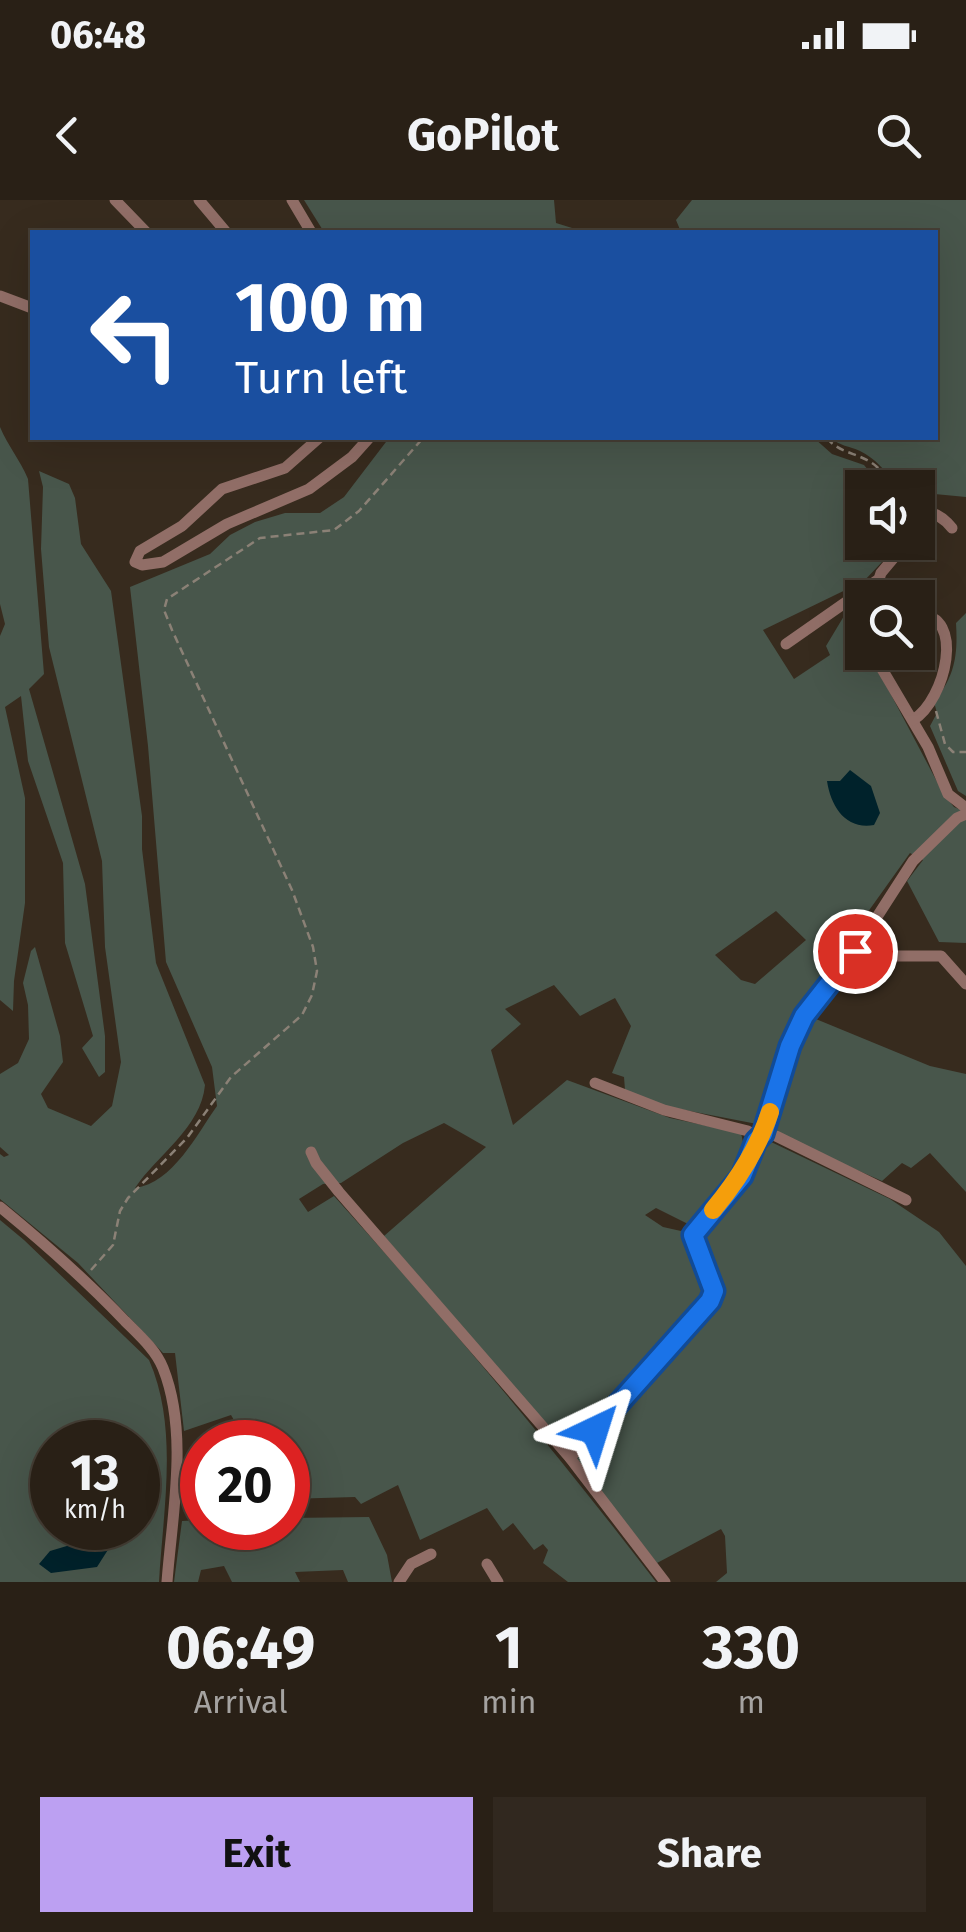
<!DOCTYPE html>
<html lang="en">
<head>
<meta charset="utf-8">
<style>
	:root { --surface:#292016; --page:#31281f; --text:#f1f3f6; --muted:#a5a3a1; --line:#453e35; --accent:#bca0f2 }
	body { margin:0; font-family:"Fira Sans",sans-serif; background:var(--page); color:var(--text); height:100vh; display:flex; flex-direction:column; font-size:38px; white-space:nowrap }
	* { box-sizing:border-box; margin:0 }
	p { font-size:32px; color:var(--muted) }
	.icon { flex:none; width:55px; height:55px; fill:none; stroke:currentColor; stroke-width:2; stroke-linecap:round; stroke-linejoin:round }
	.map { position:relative; height:1382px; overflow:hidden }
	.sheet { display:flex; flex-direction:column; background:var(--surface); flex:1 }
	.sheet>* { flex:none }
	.guide { position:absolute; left:30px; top:30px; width:908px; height:210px; border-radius:0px; box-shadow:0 10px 40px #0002,0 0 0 2px var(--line); background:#1a4fa0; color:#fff; overflow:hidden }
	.buttons { position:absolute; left:845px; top:270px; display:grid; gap:20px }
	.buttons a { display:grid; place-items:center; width:90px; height:90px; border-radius:0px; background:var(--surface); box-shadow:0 10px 40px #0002,0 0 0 2px var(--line); font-size:50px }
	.speed { position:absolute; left:30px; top:1220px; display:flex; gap:20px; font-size:50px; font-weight:700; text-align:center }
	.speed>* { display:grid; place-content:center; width:130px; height:130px; border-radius:50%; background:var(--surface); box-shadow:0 10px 40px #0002,0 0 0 2px var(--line); line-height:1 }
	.speed small { font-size:25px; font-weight:400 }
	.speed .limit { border:15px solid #d22; background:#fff; color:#111 }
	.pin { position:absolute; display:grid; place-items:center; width:85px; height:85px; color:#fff; margin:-42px; border:5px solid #fff; border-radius:50%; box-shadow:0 2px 10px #0007 }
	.me { position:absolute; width:110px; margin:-55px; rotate:41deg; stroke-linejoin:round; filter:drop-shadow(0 0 8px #0008) }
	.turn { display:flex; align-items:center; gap:35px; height:210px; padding:0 40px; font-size:45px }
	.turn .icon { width:130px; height:130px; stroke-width:2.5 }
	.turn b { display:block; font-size:70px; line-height:85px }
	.eta { display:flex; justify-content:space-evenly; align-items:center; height:170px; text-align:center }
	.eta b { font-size:60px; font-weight:700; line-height:70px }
	.button { display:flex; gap:20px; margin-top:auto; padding:20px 40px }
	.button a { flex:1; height:115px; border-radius:0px; background:var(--accent); color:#111; font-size:40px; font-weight:700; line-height:115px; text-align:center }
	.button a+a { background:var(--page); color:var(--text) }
	.status { display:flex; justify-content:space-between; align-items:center; height:70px; padding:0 50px; background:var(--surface); direction:ltr }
	.status svg { height:28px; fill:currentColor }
	header { display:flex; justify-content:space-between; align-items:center; height:130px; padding:0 40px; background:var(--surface); font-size:45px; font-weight:700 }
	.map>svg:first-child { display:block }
	.green { fill:#48564b; fill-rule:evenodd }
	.water { fill:#00222b }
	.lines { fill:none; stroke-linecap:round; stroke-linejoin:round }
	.path { stroke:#8b8176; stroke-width:2.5; stroke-dasharray:8 5; stroke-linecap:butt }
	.minor { stroke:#916e67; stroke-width:11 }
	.route-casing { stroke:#114b97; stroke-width:25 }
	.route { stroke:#1a73e8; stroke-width:18 }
	.slow { stroke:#f59e0b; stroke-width:18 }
</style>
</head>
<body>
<div class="status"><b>06:48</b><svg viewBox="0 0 49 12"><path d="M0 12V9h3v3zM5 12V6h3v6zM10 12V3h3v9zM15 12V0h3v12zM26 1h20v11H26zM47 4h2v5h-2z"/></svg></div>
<header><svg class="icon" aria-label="back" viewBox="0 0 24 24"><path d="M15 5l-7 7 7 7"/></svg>GoPilot<svg class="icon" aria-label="search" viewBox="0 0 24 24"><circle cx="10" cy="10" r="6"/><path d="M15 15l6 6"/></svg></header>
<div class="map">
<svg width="966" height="1382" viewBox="0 0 966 1382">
	<rect width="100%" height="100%" fill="#372b1e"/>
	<!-- green -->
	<g class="green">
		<polygon points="304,0 554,0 556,23 585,32 324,32"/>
		<path d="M 692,0 L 966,0 L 966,297 L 924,293 L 922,280 L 915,286 L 897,284 C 886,272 875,258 860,251 C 849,246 840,246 831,238 L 935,238 L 935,32 L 681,32 L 676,20 Z"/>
		<path d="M 0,227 C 8,246 20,260 28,279 L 44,474 L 29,489 L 85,684 L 105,836 L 105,872 L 99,877 L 82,848 L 93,836 L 65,743 L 63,663 L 28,561 L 21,496 L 5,507 L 25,598 L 25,703 L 14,781 L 13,811 L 0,800 L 0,436 L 5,424 L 0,404 Z"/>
		<path d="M 389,238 L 814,238 L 832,254 L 864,265 L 882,287 L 862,288 L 862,342 L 899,344 L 864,381 L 763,430 L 794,479 L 830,455 L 826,446 L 850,406 L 862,398 L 862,452 L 869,453 L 944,595 L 954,607 L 966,612 L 966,743 L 939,742 L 907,681 L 923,660 L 910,653 L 800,807 L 757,924 L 669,907 L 625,890 L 624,877 L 612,873 L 631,826 L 615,798 L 580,816 L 554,785 L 505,809 L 521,824 L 491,850 L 513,925 L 567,880 L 670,918 L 741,933 L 745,951 L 734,974 L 690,1025 L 656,1008 L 645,1015 L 663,1027 L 681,1031 L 707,1091 L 572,1245 L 566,1247 L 384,1036 L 486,947 L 444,923 L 403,943 L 341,983 L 323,984 L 299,999 L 308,1012 L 334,996 C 447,1121 554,1249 656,1382 L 568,1382 L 543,1363 L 548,1350 L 543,1344 L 534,1350 L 513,1323 L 503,1331 L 487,1308 L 420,1340 L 398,1285 L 361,1304 L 355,1297 L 288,1299 L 288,1242 L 247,1242 L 231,1215 L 184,1231 L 175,1153 L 163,1153 L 78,1063 L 0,999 L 0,954 L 4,957 L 9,955 L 0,947 L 0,874 L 18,863 L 29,839 L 28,805 L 23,783 L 31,751 L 35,747 L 60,836 L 63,862 L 41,894 L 48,908 L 91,926 L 112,906 L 121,862 L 105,747 L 102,661 L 49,447 L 41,349 L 43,287 L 39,271 L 69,284 L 75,298 L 81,344 L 111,391 L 142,616 L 142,649 L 156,763 L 205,885 C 201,928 157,955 135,988 C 173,983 197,934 217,906 L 212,867 L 166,762 L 148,546 L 130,387 L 210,354 L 230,335 L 255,322 L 285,313 L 320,313 L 344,297 ZM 776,711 L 806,740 L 755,784 L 741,780 L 715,755 Z"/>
		<path d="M 966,413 L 966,596 L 958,591 L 930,526 L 937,513 L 934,502 C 955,476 958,455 956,423 Z"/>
		<polygon points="811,817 930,866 966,874 966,992 930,953 911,968 902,963 882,981 768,931 795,847"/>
		<polygon points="767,940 890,999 939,1032 966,1066 966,1382 716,1382 727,1373 725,1336 721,1329 657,1363 576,1259 722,1091 698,1037 759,945"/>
		<path d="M 0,1020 L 24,1040 L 149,1160 C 179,1228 163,1310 159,1382 L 0,1382 ZM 52,1242 L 138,1242 L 138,1328 L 52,1328 Z"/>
		<polygon points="369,1317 387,1355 392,1382 348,1382 343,1370 295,1372 300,1382 232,1382 224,1366 201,1370 198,1382 174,1382 182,1321 202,1320 202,1328 288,1328 288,1318"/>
	</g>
	<!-- water -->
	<g class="water">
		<path d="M 850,570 L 871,586 L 880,613 L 874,625 C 846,630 831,607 827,581 L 840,581 Z"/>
		<polygon points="87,1340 111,1345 97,1367 51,1373 39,1364 50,1351"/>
	</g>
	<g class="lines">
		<!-- path -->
		<g class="path">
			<path d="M 827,238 C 839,254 862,253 877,267 C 883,272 887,281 892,288"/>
			<polyline points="936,511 945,544 953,552 966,552"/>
			<polyline points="91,1070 113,1045 120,1011 128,998 187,938 231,877 302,815 312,795 317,771 313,747 292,690 172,430 164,410 167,399 260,338 334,330 359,311 423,238"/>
		</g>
		<!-- minor -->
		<g class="minor">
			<polyline points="115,0 146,32"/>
			<polyline points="199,0 226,32"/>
			<polyline points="292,0 311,32"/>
			<polyline points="0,96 32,108"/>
			<polyline points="319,238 285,268 222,289 182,326 140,351 135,362 142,365 163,362 227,324 309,289 352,257 369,238"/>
			<path d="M 918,314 C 931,309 943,317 952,328"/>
			<polyline points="879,379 890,398"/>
			<polyline points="786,444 879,379 881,373 907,342"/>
			<polyline points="872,452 928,547 948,594 966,608"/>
			<path d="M 913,520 C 946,500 966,413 918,415"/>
			<polyline points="855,751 865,756 941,756 966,784"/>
			<polyline points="595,883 664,910 748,931 756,941"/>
			<polyline points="763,933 776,936 906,1000"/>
			<polyline points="311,952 316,963 339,992 570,1258 665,1382"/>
			<path d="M 0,1007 C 44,1043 86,1080 125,1121 C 139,1135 156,1150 163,1168 C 189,1233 172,1314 167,1382"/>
			<polyline points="570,1258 709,1101 714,1091 693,1035 742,976 756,941 763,933 790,846 804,816 855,751 913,661 957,618 966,614"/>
			<polyline points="487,1364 498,1382"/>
			<polyline points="399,1382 411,1364 431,1354"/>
		</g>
	</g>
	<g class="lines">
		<!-- route casing -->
		<g class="route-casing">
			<polyline id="route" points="595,1230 710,1101 714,1091 693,1035 742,976 756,941 763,934 790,846 804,816 855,751"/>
		</g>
		<!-- route -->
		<use href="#route" class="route"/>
		<!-- slow -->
		<path class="slow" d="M 713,1010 C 738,980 758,949 770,912"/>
	</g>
</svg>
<div class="buttons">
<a><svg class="icon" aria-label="sound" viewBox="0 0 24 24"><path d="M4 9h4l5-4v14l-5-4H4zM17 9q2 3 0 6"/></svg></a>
<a><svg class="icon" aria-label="search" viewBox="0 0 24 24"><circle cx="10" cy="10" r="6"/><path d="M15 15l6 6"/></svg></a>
</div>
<div class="speed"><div>13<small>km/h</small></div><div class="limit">20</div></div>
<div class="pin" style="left:855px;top:751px;background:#d93025"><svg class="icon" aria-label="arrive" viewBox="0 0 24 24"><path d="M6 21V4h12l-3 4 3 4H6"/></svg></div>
<svg class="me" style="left:595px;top:1230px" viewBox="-20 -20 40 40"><path d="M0-17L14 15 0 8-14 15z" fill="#1a73e8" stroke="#fff" stroke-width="4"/></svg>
<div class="guide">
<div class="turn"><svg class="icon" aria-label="left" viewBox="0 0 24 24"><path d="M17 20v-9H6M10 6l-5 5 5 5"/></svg><div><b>100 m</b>Turn left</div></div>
</div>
</div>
<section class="sheet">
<div class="eta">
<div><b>06:49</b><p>Arrival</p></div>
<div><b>1</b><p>min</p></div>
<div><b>330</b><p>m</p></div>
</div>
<div class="button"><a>Exit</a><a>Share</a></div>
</section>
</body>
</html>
